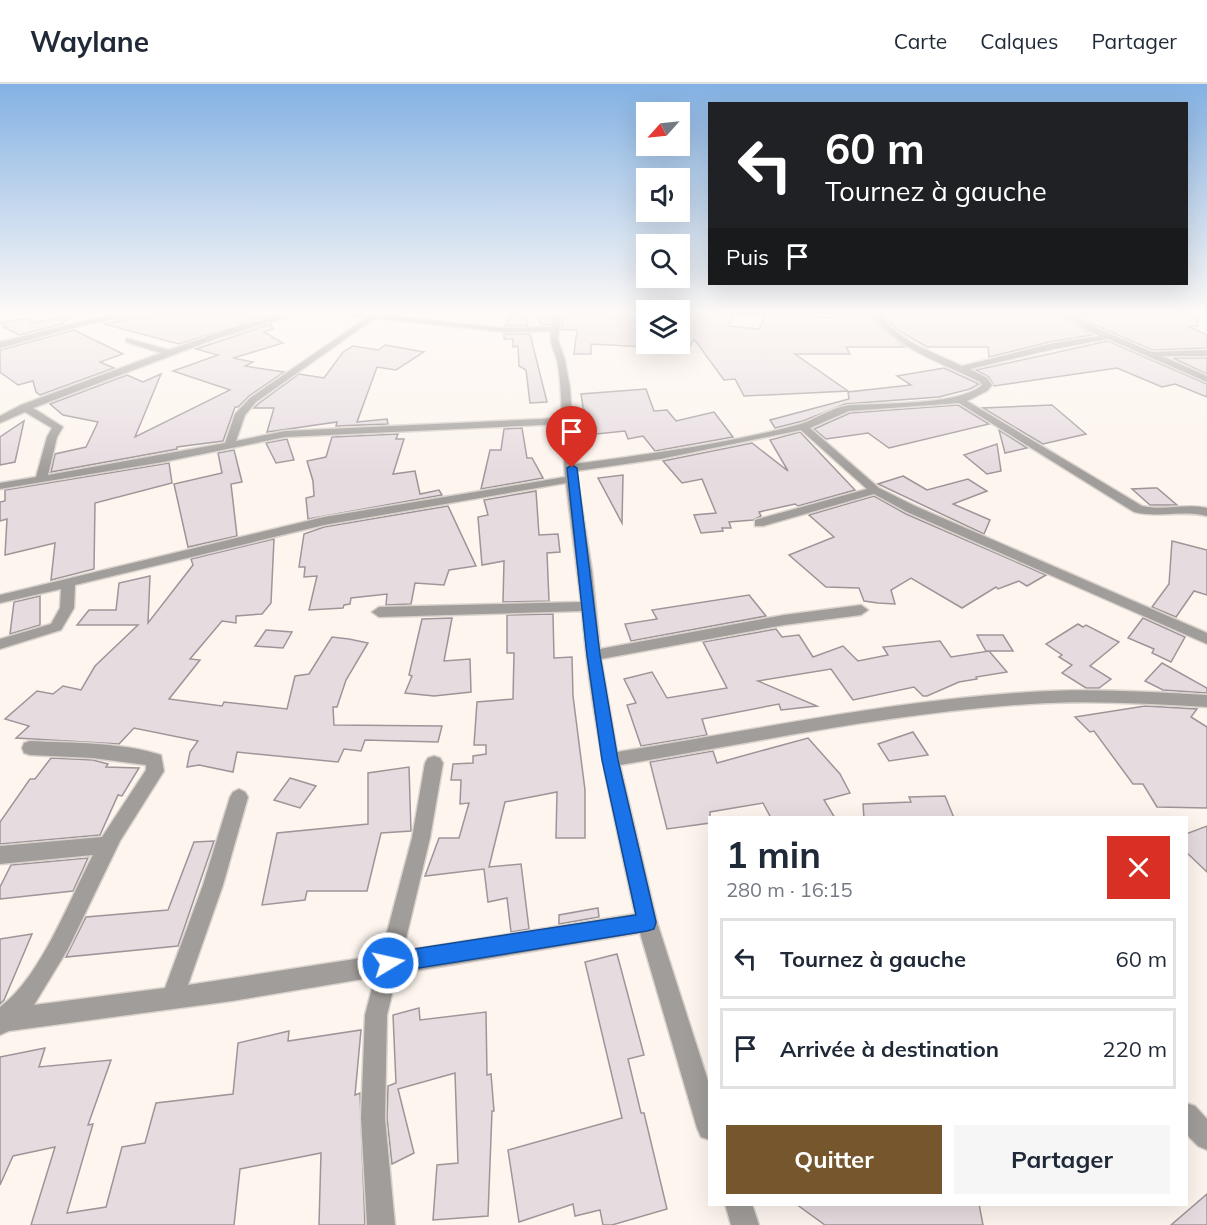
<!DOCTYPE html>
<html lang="fr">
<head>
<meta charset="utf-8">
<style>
	:root { --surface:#fff; --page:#f6f6f7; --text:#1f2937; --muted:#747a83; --line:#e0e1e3; --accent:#76562c }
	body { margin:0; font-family:Mulish,sans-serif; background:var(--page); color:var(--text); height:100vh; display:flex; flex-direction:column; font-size:22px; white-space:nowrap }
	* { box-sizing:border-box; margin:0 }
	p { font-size:20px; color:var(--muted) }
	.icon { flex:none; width:33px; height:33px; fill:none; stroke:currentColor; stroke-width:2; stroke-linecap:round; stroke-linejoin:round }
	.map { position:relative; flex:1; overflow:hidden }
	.sheet { position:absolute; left:708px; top:732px; width:480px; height:390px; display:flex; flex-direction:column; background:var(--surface); border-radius:0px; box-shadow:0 6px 24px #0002 }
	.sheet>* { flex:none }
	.hud { position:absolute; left:708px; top:18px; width:480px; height:183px; border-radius:0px; box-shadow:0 6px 24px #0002; background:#202124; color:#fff; overflow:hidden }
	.needle { width:39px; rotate:243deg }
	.controls { position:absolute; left:636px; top:18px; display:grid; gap:12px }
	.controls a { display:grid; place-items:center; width:54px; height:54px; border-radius:0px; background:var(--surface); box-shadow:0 6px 24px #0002; font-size:30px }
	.pin { position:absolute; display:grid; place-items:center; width:51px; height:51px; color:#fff; margin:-62px -26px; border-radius:50% 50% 50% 0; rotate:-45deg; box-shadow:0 0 6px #0007 }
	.pin .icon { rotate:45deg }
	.me { position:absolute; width:66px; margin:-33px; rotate:81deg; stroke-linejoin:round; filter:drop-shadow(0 0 4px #0008) }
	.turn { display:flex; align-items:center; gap:21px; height:126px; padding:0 18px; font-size:27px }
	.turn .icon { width:78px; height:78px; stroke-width:2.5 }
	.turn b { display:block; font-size:42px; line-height:51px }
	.then { display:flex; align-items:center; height:57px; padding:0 18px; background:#0003; gap:12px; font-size:22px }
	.round { display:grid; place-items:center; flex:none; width:63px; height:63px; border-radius:0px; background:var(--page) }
	.headline { display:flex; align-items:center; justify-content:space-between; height:102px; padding:0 18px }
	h1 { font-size:36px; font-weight:700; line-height:45px }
	.cta { display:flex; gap:12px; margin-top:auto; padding:12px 18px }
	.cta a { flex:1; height:69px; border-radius:0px; background:var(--accent); color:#fff; font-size:24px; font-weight:700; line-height:69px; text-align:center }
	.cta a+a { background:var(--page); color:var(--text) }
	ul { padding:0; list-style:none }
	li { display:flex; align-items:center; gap:18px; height:81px; margin:0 12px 9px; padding:0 6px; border:3px solid var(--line); border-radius:0px }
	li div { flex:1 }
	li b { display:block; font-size:22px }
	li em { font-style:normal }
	header { display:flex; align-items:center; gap:36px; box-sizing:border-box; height:84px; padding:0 30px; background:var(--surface); border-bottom:2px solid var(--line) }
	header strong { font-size:28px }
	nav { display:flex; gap:33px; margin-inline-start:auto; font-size:21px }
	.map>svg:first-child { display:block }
	.building { fill:#e6dce0; stroke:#9e9599; stroke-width:1.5 }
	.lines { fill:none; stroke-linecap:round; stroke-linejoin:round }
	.minor-casing { stroke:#dad3cd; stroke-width:3 }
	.minor { fill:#a09d9a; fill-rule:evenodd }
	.route { fill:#1a73e8; stroke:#114b97; stroke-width:1.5 }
</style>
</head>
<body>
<header>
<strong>Waylane</strong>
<nav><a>Carte</a><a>Calques</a><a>Partager</a></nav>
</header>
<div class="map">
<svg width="1207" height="1141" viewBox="0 0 1207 1141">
	<rect width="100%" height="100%" fill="#fdf5ee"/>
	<!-- building -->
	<g class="building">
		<polygon points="172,228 280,228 179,260 104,240"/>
		<polygon points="514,228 524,228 528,241 505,242"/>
		<polygon points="535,228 552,228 550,241 541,241"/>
		<polygon points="564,228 646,228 646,263 591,260 591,270 574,270 577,246 562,246"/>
		<polygon points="680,228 734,228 729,242 759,245 766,230 834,234 831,228 870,228 879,242 905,263 846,263 850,270 795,270 848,307 744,312 735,295 724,296 694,255 687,268 657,264 661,260 680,260"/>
		<polygon points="883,228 1014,228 1019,232 1061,231 1092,251 1054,257 989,273 988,263 927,263 896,245"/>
		<polygon points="1197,228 1198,242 1188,242 1207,251 1207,264 1152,266 1093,240 1078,231"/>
		<polygon points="71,232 62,240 19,251 3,243 6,243 0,239 30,234 31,239"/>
		<polygon points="271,240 273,245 264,248 283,259 233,274 253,278 245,282 284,288 249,312 238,323 235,323 223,357 177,363 177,365 51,388 55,370 86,363 98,338 63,331 50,320 127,291 143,298 161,290 135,353 230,306 173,287 218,271 196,265"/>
		<polygon points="74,246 123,270 100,278 114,284 40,311 36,308 33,297 18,301 0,288 0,266"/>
		<polygon points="504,250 530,250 547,318 530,319 526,286 519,282 518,262 513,263 513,255 504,255"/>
		<polygon points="1108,257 1207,300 1207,313 1175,300 1162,303 1117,284 994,302 989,293 976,286"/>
		<polygon points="385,261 424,268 396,286 377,283 357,338 387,335 388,340 336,342 337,338 267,348 274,324 254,324 258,320 299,290 324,294 343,268 353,262 378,266"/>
		<polygon points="1173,274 1207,274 1207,290"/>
		<polygon points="944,284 979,300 970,305 939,313 845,320 803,337 775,344 770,336 849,315 848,308 911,301 897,292"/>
		<polygon points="646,305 654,327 667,326 676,337 714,328 733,353 655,367 643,352 628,355 625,347 596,350 583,323 581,310"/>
		<polygon points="958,321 989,340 889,364 868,349 826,355 814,345 850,329"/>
		<polygon points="1052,321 1086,350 1043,360 983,324"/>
		<polygon points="24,337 15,378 0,381 0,353"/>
		<polygon points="522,344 527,374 532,374 543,394 481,405 490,366 501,366 504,345"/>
		<polygon points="999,346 1027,364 1005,369"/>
		<polygon points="800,348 855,406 798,422 795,420 759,428 761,432 753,436 729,438 731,444 722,444 723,447 701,449 694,431 716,429 702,395 682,399 663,377 752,359 788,387 770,356"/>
		<polygon points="398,350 396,355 404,355 393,390 415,387 420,410 439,406 442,411 308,435 306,414 314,412 313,397 307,377 326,373 332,353"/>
		<polygon points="287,355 294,376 276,379 266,359"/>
		<polygon points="997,360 1001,387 987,390 964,371"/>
		<polygon points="234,366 242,398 231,400 237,452 188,463 174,400 222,389 218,369"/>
		<polygon points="169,379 172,399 95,419 94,485 51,496 55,459 5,471 7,435 0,437 0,418 5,417 5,406"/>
		<polygon points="623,391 622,439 598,394"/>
		<polygon points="903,392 927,406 968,395 987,407 953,420 990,436 984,450 878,400"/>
		<polygon points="1153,404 1157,404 1177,421 1150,421 1132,405"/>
		<polygon points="536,407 539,451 558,450 560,468 547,469 549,517 503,518 504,477 482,481 478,433 488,431 484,416"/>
		<polygon points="874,412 906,430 1046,491 1027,502 1019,497 998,505 996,503 962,524 911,494 891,506 895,520 878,519 864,517 859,504 826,503 789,471 834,453 809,431"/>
		<polygon points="448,422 476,482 449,486 444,501 415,499 411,520 386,521 387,510 351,514 350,520 344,521 343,524 309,526 317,492 304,493 305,483 299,483 304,450 324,443"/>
		<polygon points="274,455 271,519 262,530 236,532 236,539 222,537 190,575 200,576 169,615 222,622 224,618 287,625 295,592 309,590 332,553 349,555 368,559 346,596 337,623 333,623 334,641 442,642 438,658 365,656 361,667 344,665 338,678 237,668 233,688 199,681 187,683 190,668 198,657 134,644 119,660 16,654 29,642 5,635 37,607 53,610 63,602 81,606 95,582 138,541 77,541 89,526 116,526 119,499 150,492 148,539 193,481 191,475"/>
		<polygon points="1172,457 1207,466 1207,511 1194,507 1176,533 1152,523 1169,500"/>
		<polygon points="749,511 766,532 631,557 625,540 657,535 652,526"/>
		<polygon points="40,512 40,541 10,550 14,518"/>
		<polygon points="553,530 554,574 572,573 573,612 585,706 585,754 556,754 557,708 505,718 489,783 521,780 529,845 511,848 507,814 488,818 484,785 425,792 439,754 459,754 469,719 460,720 461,696 451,696 453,680 473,679 473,672 486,670 486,661 474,661 477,618 513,615 514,569 507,569 507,531"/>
		<polygon points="452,534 444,577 470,575 471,608 434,612 405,609 412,592 409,591 422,535"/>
		<polygon points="1143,534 1185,553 1171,578 1152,569 1154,565 1128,554"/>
		<polygon points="1078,540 1083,543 1086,541 1119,558 1090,582 1111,595 1099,604 1086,604 1062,589 1072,581 1059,573 1062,571 1046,560"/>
		<polygon points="776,545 782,553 799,551 813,573 843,562 858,577 888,571 883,563 940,557 951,573 989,567 1007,588 976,593 977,595 959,598 927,612 923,612 914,603 853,616 831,585 758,597 817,622 781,626 779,620 702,635 707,651 641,662 627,621 636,619 624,595 652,588 667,614 727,604 703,558"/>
		<polygon points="266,546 292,548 283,564 255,562"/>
		<polygon points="977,551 1003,551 1013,567 986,567"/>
		<polygon points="1162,579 1207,604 1207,609 1163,606 1145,597"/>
		<polygon points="1145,622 1197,625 1191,633 1207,643 1207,724 1157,723 1143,700 1133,700 1094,647 1090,648 1075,633"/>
		<polygon points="913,648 928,671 889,677 878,660"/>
		<polygon points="808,654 840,690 850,709 824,716 835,734 771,734 763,719 710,728 710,739 667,745 650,678 713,667 717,679"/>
		<polygon points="51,674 93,676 108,680 106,683 139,684 122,712 118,711 100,751 0,760 0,738 30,695 35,695"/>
		<polygon points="409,683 411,747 381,749 367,807 307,807 305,816 262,821 277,749 368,740 368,689"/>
		<polygon points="290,694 316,702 300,724 274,716"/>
		<polygon points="945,712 954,734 864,734 863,720 911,718 909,713"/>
		<polygon points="1207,742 1207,788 1186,768 1186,750"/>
		<polygon points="214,757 178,862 66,873 86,833 168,826 194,758"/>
		<polygon points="88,774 73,807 0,815 0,803 11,781"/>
		<polygon points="598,824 599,833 559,840 559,831"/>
		<polygon points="32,850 4,916 0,920 0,855"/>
		<polygon points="617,870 644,971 628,975 641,1029 644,1029 667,1125 612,1141 603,1141 600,1126 575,1132 573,1120 519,1138 508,1066 622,1034 585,878"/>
		<polygon points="419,924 420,936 486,928 487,991 491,990 494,1027 492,1027 488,1132 433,1136 437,1081 458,1079 455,989 398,1005 414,1069 392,1080 387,1034 388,1002 396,999 393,931"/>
		<polygon points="361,946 355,1011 360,1009 365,1141 319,1141 321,1069 240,1085 234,1141 31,1141 55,1063 13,1072 0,1101 0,973 45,964 39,983 111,976 88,1041 93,1040 67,1129 106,1123 122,1063 145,1059 156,1019 233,1010 238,959 289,947 288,957"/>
		<polygon points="1207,1110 1207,1141 1171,1141"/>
		<polygon points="796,1120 979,1120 983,1141 825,1141"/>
	</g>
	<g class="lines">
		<!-- minor casing -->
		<g class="minor-casing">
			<g id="minor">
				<polygon points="133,228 152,228 84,241 0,264 0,258 83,237"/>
				<path d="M 289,228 L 304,228 L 215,255 L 33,324 L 63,343 L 57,353 L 48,391 L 225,359 L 235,330 L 250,314 L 366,234 L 332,228 L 359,228 L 503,244 L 552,243 L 554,228 L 562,228 L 558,255 L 565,276 L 570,304 L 575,380 C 650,370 725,360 797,341 C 816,336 832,322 853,321 C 884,319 960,321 982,301 L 980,298 C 948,281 889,263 872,228 L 880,228 C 894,256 935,269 962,282 L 1054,259 L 1100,252 L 1086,246 L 1060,228 L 1070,228 L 1092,242 L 1152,268 L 1207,266 L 1207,272 L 1162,272 L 1207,292 L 1207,298 L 1108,255 L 1054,265 L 970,285 L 987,294 L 992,301 L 987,307 L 967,317 L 1142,422 C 1164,427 1185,419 1207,424 L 1207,432 C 1182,426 1159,434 1134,428 L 959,319 L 849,327 L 810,344 L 879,404 L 915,422 L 1207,549 L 1207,560 L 907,428 L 874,410 L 763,442 L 755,442 L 755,436 L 867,405 L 801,346 L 660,375 L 576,387 L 592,487 L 600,565 L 784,531 L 861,521 L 868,526 L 861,531 L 784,541 L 601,575 L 617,668 C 754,646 891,617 1030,608 C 1089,604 1148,608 1207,611 L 1207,623 C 1148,620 1089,616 1030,620 C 892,629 756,658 620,681 L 657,838 L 710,1003 L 710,1056 L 701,1053 L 697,1044 L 640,849 L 397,890 L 387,931 L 385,1034 L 395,1141 L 367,1141 L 361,1034 L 365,931 L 375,893 L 232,917 L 9,947 L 0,951 L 0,923 C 41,893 69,816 93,771 L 0,780 L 0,762 L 102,753 L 146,686 L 146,681 L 93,674 L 30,671 L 24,669 L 22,664 L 24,659 L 30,657 C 72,659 121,658 161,671 L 164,687 L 120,757 L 68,865 L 34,921 L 165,904 L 203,801 L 230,713 L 233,708 L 239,705 L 245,708 L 248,713 L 223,801 L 188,901 L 381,871 L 412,754 L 425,679 L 428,674 L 434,672 L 440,674 L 443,679 L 430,754 L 403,867 L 635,830 C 613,729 590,630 582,527 L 379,533 L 372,528 L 379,523 L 581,518 L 566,399 L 324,441 L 75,501 L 74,524 L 61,546 L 0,565 L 0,555 L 51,540 L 60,524 L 61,505 L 0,519 L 0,511 L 324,433 L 565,393 L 562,340 L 285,353 L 163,378 L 0,405 L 0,399 L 36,393 L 47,353 L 52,344 L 25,328 L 0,339 L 0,332 L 21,321 L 161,269 L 126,258 L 126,254 L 169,266 L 231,244 ZM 375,234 L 503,248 L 551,247 C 549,258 554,266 557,276 C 561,295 561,315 562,334 L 285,347 L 236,357 L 245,331 L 256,318 Z"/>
				<polygon points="1186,1019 1195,1022 1207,1035 1207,1066 1198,1062 1186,1050"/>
				<polygon points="725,1120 752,1120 759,1141 731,1141"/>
			</g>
		</g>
		<!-- minor -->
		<use href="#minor" class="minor"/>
	</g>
	<!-- sky -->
	<linearGradient id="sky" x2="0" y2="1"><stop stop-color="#83b1e3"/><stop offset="0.59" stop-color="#fefaf7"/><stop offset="1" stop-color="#fefaf7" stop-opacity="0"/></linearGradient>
	<rect width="1207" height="388" fill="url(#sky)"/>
	<!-- route -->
	<polygon class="route" points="572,381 577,384 600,571 618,676 656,838 654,845 647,847 388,889 381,886 379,879 381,872 388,869 636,831 602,676 587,571 567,384"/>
</svg>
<div class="controls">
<a><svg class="needle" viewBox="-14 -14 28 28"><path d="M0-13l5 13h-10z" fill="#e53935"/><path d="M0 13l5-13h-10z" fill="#747a83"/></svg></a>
<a><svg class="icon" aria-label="sound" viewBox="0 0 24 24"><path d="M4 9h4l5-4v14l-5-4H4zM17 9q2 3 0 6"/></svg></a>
<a><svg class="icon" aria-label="search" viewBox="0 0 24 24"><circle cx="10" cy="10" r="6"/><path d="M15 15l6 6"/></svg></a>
<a><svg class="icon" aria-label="layers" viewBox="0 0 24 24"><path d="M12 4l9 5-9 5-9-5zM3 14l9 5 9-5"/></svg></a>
</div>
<div class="pin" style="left:572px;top:384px;background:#d93025"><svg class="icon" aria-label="arrive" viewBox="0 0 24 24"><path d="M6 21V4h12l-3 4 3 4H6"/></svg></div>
<svg class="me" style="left:388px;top:879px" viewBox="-20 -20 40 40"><circle r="17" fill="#1a73e8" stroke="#fff" stroke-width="3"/><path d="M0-11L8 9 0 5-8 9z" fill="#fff"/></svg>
<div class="hud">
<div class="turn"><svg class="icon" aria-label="left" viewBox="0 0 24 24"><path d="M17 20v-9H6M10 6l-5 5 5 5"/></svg><div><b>60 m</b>Tournez à gauche</div></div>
<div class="then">Puis<svg class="icon" aria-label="arrive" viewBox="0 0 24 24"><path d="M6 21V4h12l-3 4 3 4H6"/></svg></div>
</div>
<section class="sheet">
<div class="headline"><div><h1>1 min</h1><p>280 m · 16:15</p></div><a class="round" style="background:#d93025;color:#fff"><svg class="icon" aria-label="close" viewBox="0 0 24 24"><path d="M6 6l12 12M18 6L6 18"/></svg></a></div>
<ul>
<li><svg class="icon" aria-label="left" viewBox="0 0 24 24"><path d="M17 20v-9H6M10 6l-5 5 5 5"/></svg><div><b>Tournez à gauche</b></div><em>60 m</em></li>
<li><svg class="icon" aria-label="arrive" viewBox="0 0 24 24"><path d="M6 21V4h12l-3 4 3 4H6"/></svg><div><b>Arrivée à destination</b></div><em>220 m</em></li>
</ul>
<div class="cta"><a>Quitter</a><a>Partager</a></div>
</section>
</div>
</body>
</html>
